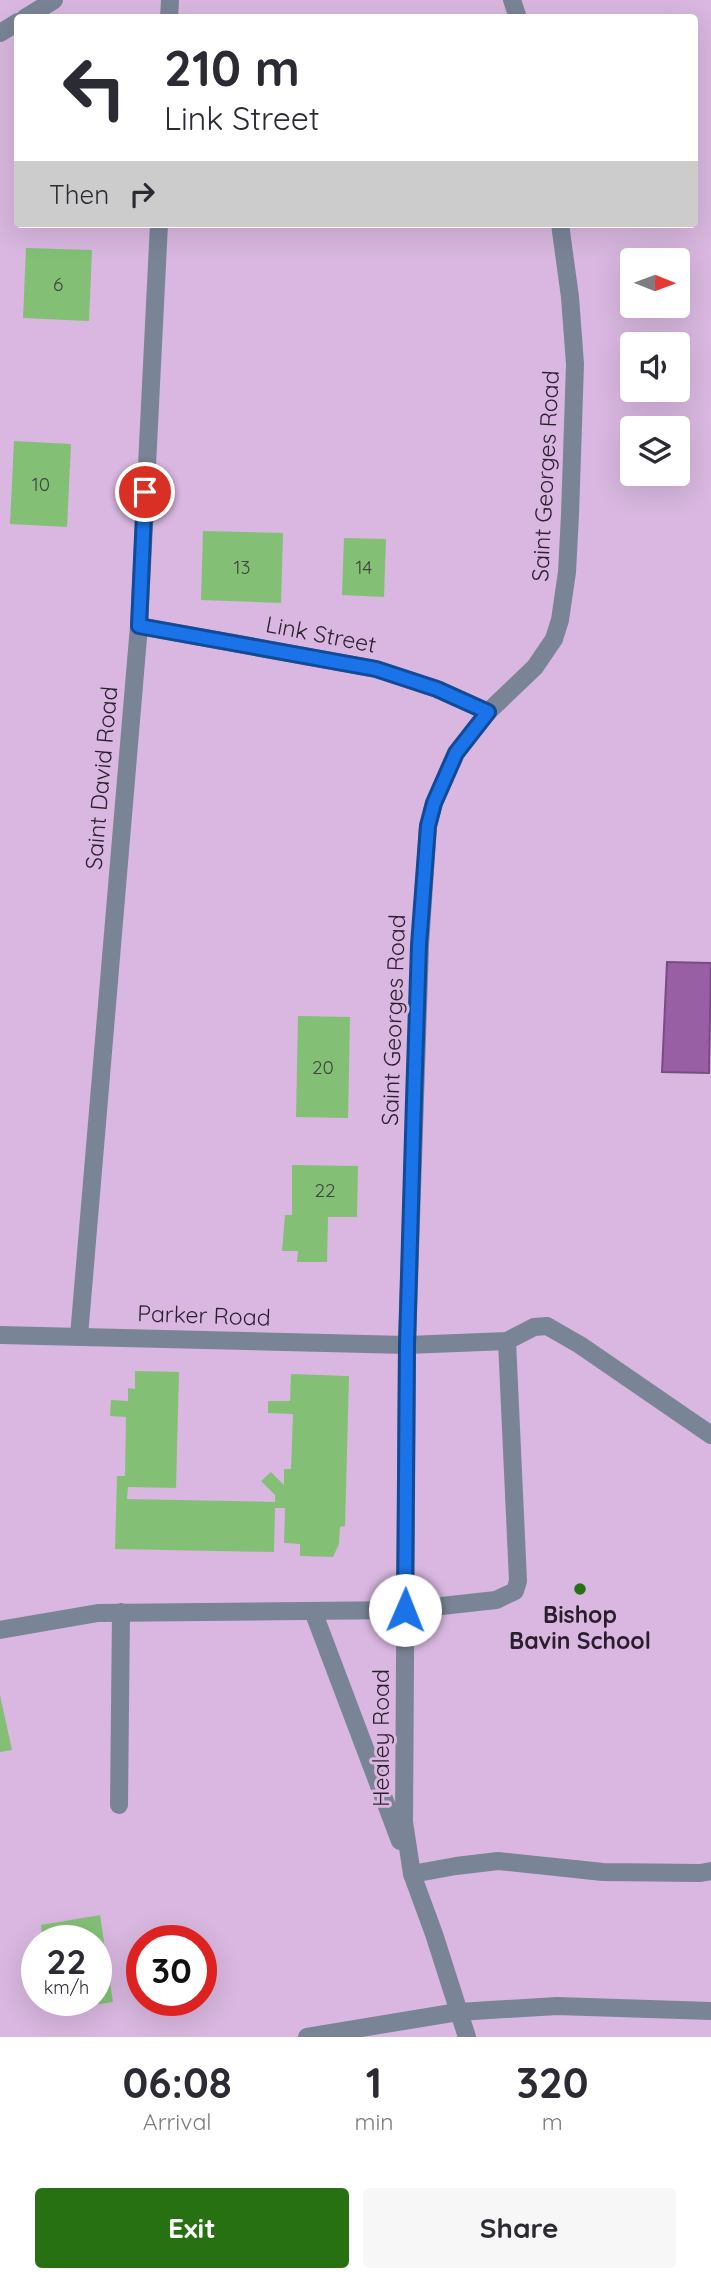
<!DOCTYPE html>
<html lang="en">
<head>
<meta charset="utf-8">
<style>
	:root { --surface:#fff; --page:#f7f7f7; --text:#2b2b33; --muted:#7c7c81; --accent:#277113 }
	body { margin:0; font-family:Quicksand,sans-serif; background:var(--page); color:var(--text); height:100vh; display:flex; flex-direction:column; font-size:26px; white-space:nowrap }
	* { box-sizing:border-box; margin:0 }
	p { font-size:23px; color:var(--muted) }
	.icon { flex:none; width:38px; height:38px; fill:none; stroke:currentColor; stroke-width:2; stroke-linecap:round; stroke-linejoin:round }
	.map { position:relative; height:2037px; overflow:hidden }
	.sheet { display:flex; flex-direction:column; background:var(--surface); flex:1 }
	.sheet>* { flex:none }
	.hud { position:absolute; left:14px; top:14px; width:684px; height:214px; border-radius:7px; box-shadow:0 7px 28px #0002; background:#fff; color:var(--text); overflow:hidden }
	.needle { width:46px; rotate:91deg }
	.tools { position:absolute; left:620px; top:248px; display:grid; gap:14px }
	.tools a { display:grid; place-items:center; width:70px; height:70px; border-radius:7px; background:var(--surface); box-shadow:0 7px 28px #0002; font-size:35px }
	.speed { position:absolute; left:21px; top:1925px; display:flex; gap:14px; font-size:35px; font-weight:700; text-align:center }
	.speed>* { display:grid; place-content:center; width:91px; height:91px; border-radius:50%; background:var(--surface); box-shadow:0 7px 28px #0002; line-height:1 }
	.speed small { font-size:18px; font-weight:400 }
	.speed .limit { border:10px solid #d22; background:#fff; color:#111 }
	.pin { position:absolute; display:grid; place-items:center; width:60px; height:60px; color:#fff; margin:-30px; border:4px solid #fff; border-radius:50%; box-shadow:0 2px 7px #0007 }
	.me { position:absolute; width:77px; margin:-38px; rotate:1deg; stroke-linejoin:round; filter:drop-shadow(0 0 5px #0008) }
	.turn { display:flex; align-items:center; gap:24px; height:147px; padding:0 35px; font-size:32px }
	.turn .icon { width:91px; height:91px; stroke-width:2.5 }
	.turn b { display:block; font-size:49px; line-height:60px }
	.then { display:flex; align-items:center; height:66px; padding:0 35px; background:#0003; gap:14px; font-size:26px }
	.eta { display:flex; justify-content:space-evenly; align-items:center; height:119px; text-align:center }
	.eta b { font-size:42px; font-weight:700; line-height:49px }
	.button { display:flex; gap:14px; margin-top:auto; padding:14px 35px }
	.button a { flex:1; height:80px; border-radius:7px; background:var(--accent); color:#fff; font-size:28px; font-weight:700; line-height:80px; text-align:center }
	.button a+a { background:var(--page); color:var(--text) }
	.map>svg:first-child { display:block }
	.water { fill:#985fa5; stroke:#774c81; stroke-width:2 }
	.building { fill:#83c076 }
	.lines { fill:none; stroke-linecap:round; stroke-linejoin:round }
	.service { stroke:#798496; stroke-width:18 }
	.minor { stroke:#798496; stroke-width:18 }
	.route-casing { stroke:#114b97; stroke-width:18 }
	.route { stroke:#1a73e8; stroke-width:12 }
	.poi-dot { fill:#277113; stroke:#d9b7e0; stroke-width:2.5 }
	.labels { text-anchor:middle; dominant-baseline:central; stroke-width:6; stroke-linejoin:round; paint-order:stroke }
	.number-label { font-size:19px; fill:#40463f }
	.street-label { font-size:23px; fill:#2a1e2d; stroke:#d9b7e0 }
	.poi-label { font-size:23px; font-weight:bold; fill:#2a1e2d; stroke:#d9b7e0 }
</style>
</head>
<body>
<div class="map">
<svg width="711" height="2037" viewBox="0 0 711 2037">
	<rect width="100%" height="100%" fill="#d9b7e0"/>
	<!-- water -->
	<polygon class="water" points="667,962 711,963 709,1073 662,1072"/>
	<!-- building -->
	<g class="building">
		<polygon points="26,248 92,250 89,321 23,318"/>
		<polygon points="14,441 71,444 67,527 10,524"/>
		<polygon points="203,531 283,533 281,603 201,600"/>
		<polygon points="344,538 386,539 384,597 342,595"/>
		<polygon points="298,1016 350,1017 348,1118 296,1117"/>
		<polygon points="292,1165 358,1166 357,1217 328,1217 327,1262 297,1262 298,1251 282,1251 285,1215 292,1215"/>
		<polygon points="135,1371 179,1372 176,1488 128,1487 127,1499 275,1502 275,1495 261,1481 271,1472 284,1485 284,1469 291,1469 293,1414 268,1413 268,1401 290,1401 291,1374 349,1376 345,1526 340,1527 339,1544 333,1557 300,1556 300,1544 284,1543 285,1508 275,1508 274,1552 115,1549 117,1476 125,1476 126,1417 110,1416 111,1400 128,1401 128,1388 135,1389"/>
		<polygon points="0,1695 12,1750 0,1752"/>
		<polygon points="100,1915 113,2002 55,2011 53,2000 96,2000 96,1941 43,1941 41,1925"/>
	</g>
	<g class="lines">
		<!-- service -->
		<g class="service">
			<polyline points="407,1345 507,1341 534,1327 547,1326 580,1345 711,1435"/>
			<polyline points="405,1610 496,1600 515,1591 518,1581 507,1341"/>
			<polyline points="412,1874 456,1866 498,1861 603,1872 700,1873 711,1871"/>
			<polyline points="458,2012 557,2006 711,2011"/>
		</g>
		<!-- minor -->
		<g class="minor">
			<polyline points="512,0 518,18"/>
			<polyline points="25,18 54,0"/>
			<polyline points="169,18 170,0"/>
			<polyline points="0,33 18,22"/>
			<polyline points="139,626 376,669 437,689 488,712"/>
			<polyline points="0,1335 407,1345"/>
			<polyline points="79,1336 139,626 159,224"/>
			<polyline points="313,1611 400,1841"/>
			<polyline points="0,1630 98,1613 405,1610"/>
			<polyline points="119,1805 121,1612"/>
			<polyline points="307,2037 458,2012"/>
			<polyline points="467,2037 434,1934 412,1874 404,1822 407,1345 420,945 428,826 434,803 456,753 488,712 535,667 554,639 560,620 567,572 570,515 575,364 570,297 560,224"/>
		</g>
	</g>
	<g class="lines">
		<!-- route casing -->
		<g class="route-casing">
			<polyline id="route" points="145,492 139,626 376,669 437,689 488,712 456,753 434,803 428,826 419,945 414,1100 407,1345 405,1610"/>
		</g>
		<!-- route -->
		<use href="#route" class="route"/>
	</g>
	<!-- markers -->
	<circle class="poi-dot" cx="580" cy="1589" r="7"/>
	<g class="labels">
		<!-- number labels -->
		<g class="number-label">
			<text x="58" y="284">6</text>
			<text x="41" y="484">10</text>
			<text x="242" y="567">13</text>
			<text x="364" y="567">14</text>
			<text x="323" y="1067">20</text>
			<text x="325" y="1190">22</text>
		</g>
		<!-- street labels -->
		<g class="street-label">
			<text transform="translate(545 476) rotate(-87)">Saint Georges Road</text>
			<text transform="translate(321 634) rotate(11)">Link Street</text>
			<text transform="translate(101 778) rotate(-85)">Saint David Road</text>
			<text transform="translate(393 1020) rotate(-88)">Saint Georges Road</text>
			<text transform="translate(204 1315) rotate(2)">Parker Road</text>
			<text transform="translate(380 1738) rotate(-90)">Healey Road</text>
		</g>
		<!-- poi labels -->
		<g class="poi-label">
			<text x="580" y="1614">Bishop<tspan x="580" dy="26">Bavin School</tspan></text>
		</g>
	</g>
</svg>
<div class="tools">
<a><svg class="needle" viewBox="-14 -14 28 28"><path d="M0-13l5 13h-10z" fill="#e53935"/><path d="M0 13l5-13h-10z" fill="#7c7c81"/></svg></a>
<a><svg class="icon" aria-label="sound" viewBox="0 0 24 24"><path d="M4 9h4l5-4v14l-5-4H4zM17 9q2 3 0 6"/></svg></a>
<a><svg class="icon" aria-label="layers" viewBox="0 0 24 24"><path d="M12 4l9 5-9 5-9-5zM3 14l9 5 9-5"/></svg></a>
</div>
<div class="speed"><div>22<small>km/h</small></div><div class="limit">30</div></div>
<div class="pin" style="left:145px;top:492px;background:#d93025"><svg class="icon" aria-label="arrive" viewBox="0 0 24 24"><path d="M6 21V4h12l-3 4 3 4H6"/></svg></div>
<svg class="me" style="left:405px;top:1610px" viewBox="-20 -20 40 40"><circle r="19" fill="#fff"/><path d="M0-13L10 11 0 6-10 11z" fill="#1a73e8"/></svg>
<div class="hud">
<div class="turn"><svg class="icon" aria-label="left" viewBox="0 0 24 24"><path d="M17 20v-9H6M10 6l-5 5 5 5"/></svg><div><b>210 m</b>Link Street</div></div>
<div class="then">Then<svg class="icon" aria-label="right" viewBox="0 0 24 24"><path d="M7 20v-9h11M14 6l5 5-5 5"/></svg></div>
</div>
</div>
<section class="sheet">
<div class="eta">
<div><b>06:08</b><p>Arrival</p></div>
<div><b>1</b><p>min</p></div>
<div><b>320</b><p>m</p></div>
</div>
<div class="button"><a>Exit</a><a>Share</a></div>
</section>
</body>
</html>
